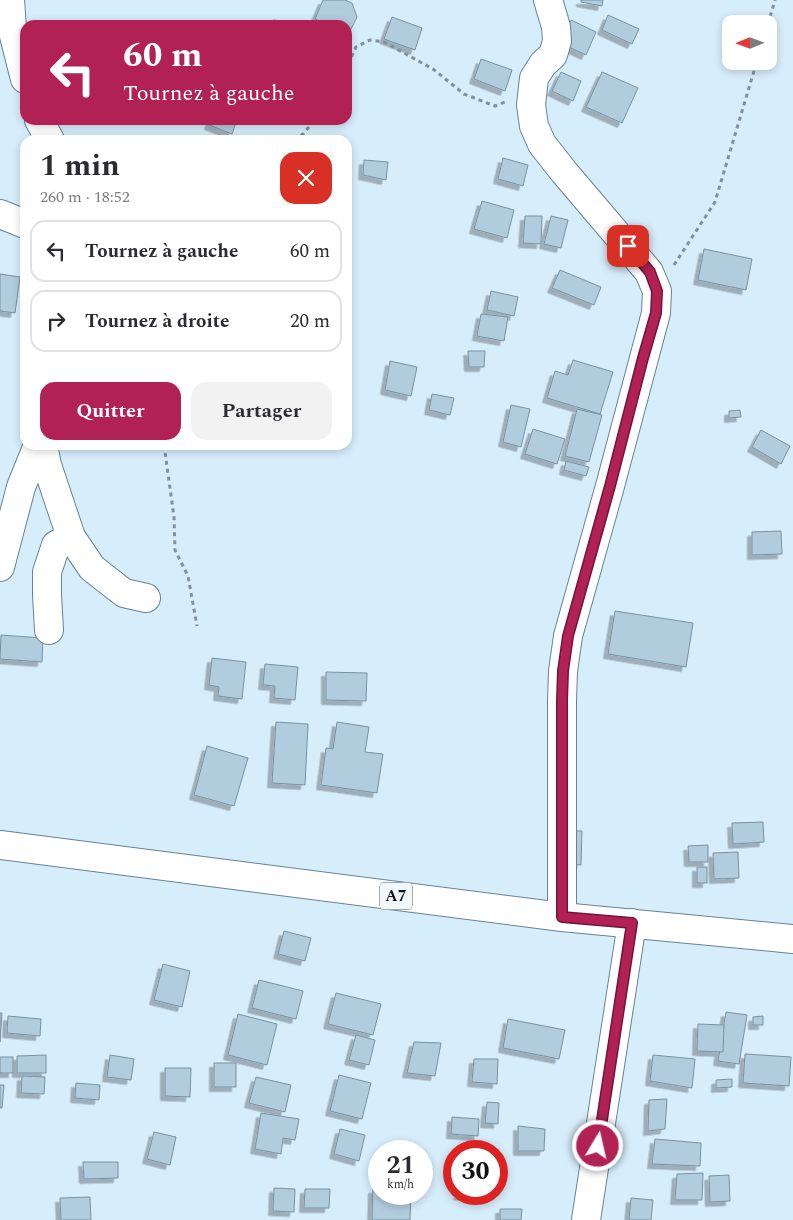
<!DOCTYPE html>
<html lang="fr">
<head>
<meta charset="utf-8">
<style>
	:root { --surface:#fff; --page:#f2f2f3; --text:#2b2b33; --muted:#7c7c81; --line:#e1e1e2; --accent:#b12153 }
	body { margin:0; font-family:Spectral,serif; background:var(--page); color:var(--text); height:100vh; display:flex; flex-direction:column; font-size:19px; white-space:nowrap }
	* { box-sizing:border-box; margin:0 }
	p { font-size:16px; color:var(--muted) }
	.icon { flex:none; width:28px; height:28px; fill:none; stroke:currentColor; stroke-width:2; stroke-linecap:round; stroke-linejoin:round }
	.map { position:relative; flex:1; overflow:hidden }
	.side { position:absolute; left:20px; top:135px; width:332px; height:315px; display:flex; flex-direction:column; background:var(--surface); border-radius:15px; box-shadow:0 2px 8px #0003 }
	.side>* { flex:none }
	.banner { position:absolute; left:20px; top:20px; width:332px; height:105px; border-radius:15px; box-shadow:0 2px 8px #0003; background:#b12153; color:#fff; overflow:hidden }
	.needle { width:32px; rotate:269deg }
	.buttons { position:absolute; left:722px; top:15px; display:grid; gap:10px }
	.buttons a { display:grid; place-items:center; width:55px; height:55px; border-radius:10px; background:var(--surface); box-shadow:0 2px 8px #0003; font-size:25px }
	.speed { position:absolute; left:368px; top:1140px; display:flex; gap:10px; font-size:25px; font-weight:700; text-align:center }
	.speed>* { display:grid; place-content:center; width:65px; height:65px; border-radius:50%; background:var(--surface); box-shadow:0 2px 8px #0003; line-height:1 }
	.speed small { font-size:12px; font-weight:400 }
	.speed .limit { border:8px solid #d22; background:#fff; color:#111 }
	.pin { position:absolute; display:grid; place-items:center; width:42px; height:42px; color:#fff; margin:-21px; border-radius:10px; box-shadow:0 2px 8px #0006 }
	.me { position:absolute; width:55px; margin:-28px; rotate:9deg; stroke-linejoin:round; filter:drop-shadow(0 0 4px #0008) }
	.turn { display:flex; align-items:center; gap:18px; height:105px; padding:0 20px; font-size:22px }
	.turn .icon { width:65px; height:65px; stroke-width:2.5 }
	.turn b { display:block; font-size:35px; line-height:42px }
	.round { display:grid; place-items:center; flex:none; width:52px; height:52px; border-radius:15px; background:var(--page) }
	.headline { display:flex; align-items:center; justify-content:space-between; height:85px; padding:0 20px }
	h1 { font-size:30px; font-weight:700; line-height:38px }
	.primary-button { display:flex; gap:10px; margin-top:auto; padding:10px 20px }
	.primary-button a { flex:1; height:58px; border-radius:15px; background:var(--accent); color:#fff; font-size:20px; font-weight:700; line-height:58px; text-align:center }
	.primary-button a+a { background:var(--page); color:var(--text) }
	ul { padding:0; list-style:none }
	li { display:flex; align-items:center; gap:15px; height:62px; margin:0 10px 8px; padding:0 10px; border:2px solid var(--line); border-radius:15px }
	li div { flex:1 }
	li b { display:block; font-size:19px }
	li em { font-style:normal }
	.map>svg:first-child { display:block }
	.building { fill:#b0ccdd; stroke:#7892a2; filter:url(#shadow) }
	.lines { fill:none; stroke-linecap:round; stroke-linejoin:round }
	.minor-casing { stroke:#688292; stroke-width:30 }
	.major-casing { stroke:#688292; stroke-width:30 }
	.path { stroke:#80919c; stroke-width:3; stroke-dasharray:4 4; stroke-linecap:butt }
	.minor { stroke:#fff; stroke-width:28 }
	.major { stroke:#fff; stroke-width:28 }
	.route-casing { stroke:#731536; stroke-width:12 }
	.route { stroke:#b12153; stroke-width:9 }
	.labels { text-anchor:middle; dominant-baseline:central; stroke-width:4; stroke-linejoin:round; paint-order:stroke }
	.shield { fill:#f2f7fb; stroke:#4e575c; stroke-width:1 }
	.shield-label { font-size:16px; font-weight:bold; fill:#081218 }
</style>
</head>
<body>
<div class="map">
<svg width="793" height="1220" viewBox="0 0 793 1220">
	<defs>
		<filter id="shadow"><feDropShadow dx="-4.5" dy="4.5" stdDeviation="0" flood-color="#0004"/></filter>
	</defs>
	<rect width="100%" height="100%" fill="#d6edfb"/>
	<!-- building -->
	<g class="building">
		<polygon points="323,0 345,0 352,3 357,17 349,33 348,25 329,25 315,19"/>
		<polygon points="581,0 603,0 602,6 581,2"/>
		<polygon points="608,15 639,29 632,44 602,30"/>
		<polygon points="392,17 422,28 415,50 384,39"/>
		<polygon points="273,20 302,23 302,25 272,25"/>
		<polygon points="571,20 596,32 586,55 560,43"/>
		<polygon points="481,59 512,70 505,91 474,79"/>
		<polygon points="561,72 581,81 573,101 552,91"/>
		<polygon points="602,72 638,88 622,123 586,107"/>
		<polygon points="211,120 237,120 232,134 209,125"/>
		<polygon points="503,158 528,165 523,186 498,179"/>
		<polygon points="364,160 388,162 386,180 363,175"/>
		<polygon points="482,201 514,210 507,238 474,229"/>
		<polygon points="525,216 542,216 541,244 523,243"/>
		<polygon points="551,216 568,220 561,248 544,244"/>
		<polygon points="704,249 752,259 746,290 698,280"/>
		<polygon points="560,270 601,287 594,305 552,288"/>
		<polygon points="0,274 20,277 15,313 0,311"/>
		<polygon points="491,291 518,297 514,316 487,310"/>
		<polygon points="481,314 508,317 504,341 477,336"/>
		<polygon points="468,351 485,351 484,367 469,367"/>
		<polygon points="573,360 613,372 600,414 547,398 555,371 568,375"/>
		<polygon points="390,361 417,367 411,396 385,390"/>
		<polygon points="432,394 454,398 450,415 429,410"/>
		<polygon points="511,405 530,409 521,447 503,442"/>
		<polygon points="577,409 602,415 589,462 565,456"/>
		<polygon points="740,410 741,417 729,418 729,411"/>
		<polygon points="533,429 565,439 557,464 525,454"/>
		<polygon points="761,430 790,446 781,464 752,447"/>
		<polygon points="566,461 589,467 586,476 564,470"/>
		<polygon points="781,531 782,554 752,555 752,532"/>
		<polygon points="615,611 693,623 686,667 608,654"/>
		<polygon points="1,635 43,638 42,662 0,659"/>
		<polygon points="212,658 246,662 242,699 218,696 219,687 209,685"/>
		<polygon points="265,664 298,667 295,700 274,698 275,686 263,685"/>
		<polygon points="326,672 367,673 366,701 326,700"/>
		<polygon points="276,722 308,724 305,785 272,783"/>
		<polygon points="337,722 369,727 365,752 383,754 377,793 321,785 326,748 333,749"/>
		<polygon points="207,746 248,758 234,806 194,795"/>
		<polygon points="763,822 764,842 733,844 732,823"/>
		<polygon points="565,831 582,831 581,865 565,864"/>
		<polygon points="708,845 708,862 689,862 688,846"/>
		<polygon points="738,852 739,878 714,879 713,853"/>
		<rect x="697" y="867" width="10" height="16"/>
		<polygon points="284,931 311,938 305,961 278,954"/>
		<polygon points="163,964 190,971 182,1007 154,1000"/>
		<polygon points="259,980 303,991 296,1019 252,1008"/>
		<polygon points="336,993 381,1004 373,1035 328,1024"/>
		<polygon points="726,1012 747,1015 739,1064 718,1061"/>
		<polygon points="0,1013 2,1013 0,1042"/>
		<polygon points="238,1014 277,1024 267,1065 228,1055"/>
		<polygon points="8,1016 41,1019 40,1036 7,1033"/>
		<polygon points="763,1016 763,1025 753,1025 753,1017"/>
		<polygon points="508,1019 565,1030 559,1059 503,1048"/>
		<polygon points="698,1024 724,1025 723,1052 697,1051"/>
		<polygon points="356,1035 375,1040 369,1065 349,1060"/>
		<polygon points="414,1042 441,1043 435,1076 407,1073"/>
		<polygon points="745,1054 791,1057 789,1086 743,1083"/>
		<polygon points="46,1055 46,1073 17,1073 17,1056"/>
		<polygon points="110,1055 134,1059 131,1080 107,1077"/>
		<polygon points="653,1055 695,1059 692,1088 650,1081"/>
		<rect x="0" y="1057" width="13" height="16"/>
		<polygon points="474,1059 498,1059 497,1084 472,1082"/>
		<rect x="214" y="1063" width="22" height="24"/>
		<polygon points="165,1068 191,1068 190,1097 165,1096"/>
		<polygon points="339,1075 371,1083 362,1119 330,1111"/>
		<polygon points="22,1076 45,1077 44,1094 21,1093"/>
		<polygon points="256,1077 291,1085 285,1112 249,1103"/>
		<polygon points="732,1079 732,1087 716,1088 716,1080"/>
		<polygon points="76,1083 100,1085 99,1100 75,1098"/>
		<polygon points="0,1085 4,1085 2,1108 0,1108"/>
		<polygon points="667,1099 665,1129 648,1131 649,1100"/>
		<polygon points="487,1102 499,1103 498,1124 485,1123"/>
		<polygon points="261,1113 299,1119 295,1140 283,1138 281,1154 255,1149"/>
		<polygon points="452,1117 479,1119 478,1136 451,1134"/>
		<polygon points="518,1126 545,1129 544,1151 518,1151"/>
		<polygon points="340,1129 365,1135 359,1161 334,1154"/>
		<polygon points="154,1132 176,1137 170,1165 147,1159"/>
		<polygon points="655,1139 701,1143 700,1166 652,1164"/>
		<polygon points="83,1162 118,1162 118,1178 84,1179"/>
		<polygon points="703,1173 702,1200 675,1200 677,1174"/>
		<polygon points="729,1175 730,1201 710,1202 709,1176"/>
		<polygon points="274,1188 295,1189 294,1212 273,1211"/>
		<polygon points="305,1189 330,1189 329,1208 304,1208"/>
		<polygon points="373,1189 379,1189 379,1194 411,1194 410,1220 372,1220"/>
		<polygon points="458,1194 473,1194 473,1196 458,1195"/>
		<polygon points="90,1197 91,1220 61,1220 60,1198"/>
		<polygon points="631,1198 653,1200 651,1220 629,1220"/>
		<polygon points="500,1209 522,1209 521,1220 500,1220"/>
	</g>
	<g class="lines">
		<!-- minor casing -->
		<g class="minor-casing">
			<g id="minor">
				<polyline points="10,0 12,28 25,79"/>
				<polyline points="548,0 556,27 557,41 553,55 543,64 534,78 531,105 534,126 542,144 564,172 649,272 657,291 656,313 610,486 568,636 563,671 562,701 562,917"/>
				<polyline points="39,120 50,140"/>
				<polyline points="0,214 25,224"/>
				<polyline points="43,445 47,465 71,537 92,568 124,593 146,598"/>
				<polyline points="0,567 21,487 38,445"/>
				<polyline points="49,630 47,595 47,572 56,545 71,537"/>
				<polyline points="586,1220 632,923"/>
			</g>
		</g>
		<!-- major casing -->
		<g class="major-casing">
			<polyline id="major" points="0,845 562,917 793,939"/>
		</g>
		<!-- path -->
		<g class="path">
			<polyline points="768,24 775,0"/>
			<polyline points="348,64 356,47 370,40 384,42 433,69 464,94 495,106 505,102"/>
			<polyline points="294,140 303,134 315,120"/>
			<polyline points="674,265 715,202 757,61"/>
			<polyline points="164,445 174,517 175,550 188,576 197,626"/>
		</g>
		<!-- minor -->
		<use href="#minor" class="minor"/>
		<!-- major -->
		<use href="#major" class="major"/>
	</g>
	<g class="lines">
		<!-- route casing -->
		<g class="route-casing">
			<polyline id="route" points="598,1146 632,923 562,917 562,701 563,671 568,636 610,486 643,358 656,313 657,291 650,272 628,246"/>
		</g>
		<!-- route -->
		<use href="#route" class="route"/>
	</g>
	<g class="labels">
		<!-- shield labels -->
		<rect class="shield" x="380" y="882.5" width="32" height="27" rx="4"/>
		<g class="shield-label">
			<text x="396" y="896">A7</text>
		</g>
	</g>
</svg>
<div class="buttons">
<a><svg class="needle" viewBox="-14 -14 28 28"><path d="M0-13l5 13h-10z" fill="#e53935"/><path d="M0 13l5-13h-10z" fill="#7c7c81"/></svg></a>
</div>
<div class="speed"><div>21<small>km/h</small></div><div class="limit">30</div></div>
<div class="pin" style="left:628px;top:246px;background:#d93025"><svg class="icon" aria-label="arrive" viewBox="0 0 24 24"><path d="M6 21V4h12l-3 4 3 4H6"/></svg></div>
<svg class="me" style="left:598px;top:1146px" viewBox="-20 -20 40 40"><circle r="17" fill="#b12153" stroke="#fff" stroke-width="3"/><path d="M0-11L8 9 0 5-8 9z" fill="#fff"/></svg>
<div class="banner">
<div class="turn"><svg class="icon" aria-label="left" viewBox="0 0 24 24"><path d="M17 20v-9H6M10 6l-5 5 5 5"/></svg><div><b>60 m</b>Tournez à gauche</div></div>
</div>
<section class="side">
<div class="headline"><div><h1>1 min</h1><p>260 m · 18:52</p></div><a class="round" style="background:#d93025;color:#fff"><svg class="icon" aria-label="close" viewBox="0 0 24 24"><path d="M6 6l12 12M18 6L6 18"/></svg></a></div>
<ul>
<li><svg class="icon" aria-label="left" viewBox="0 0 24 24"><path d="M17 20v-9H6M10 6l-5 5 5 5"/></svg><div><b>Tournez à gauche</b></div><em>60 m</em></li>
<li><svg class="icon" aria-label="right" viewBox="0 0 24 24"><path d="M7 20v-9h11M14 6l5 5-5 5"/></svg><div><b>Tournez à droite</b></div><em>20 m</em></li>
</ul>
<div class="primary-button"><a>Quitter</a><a>Partager</a></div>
</section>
</div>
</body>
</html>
